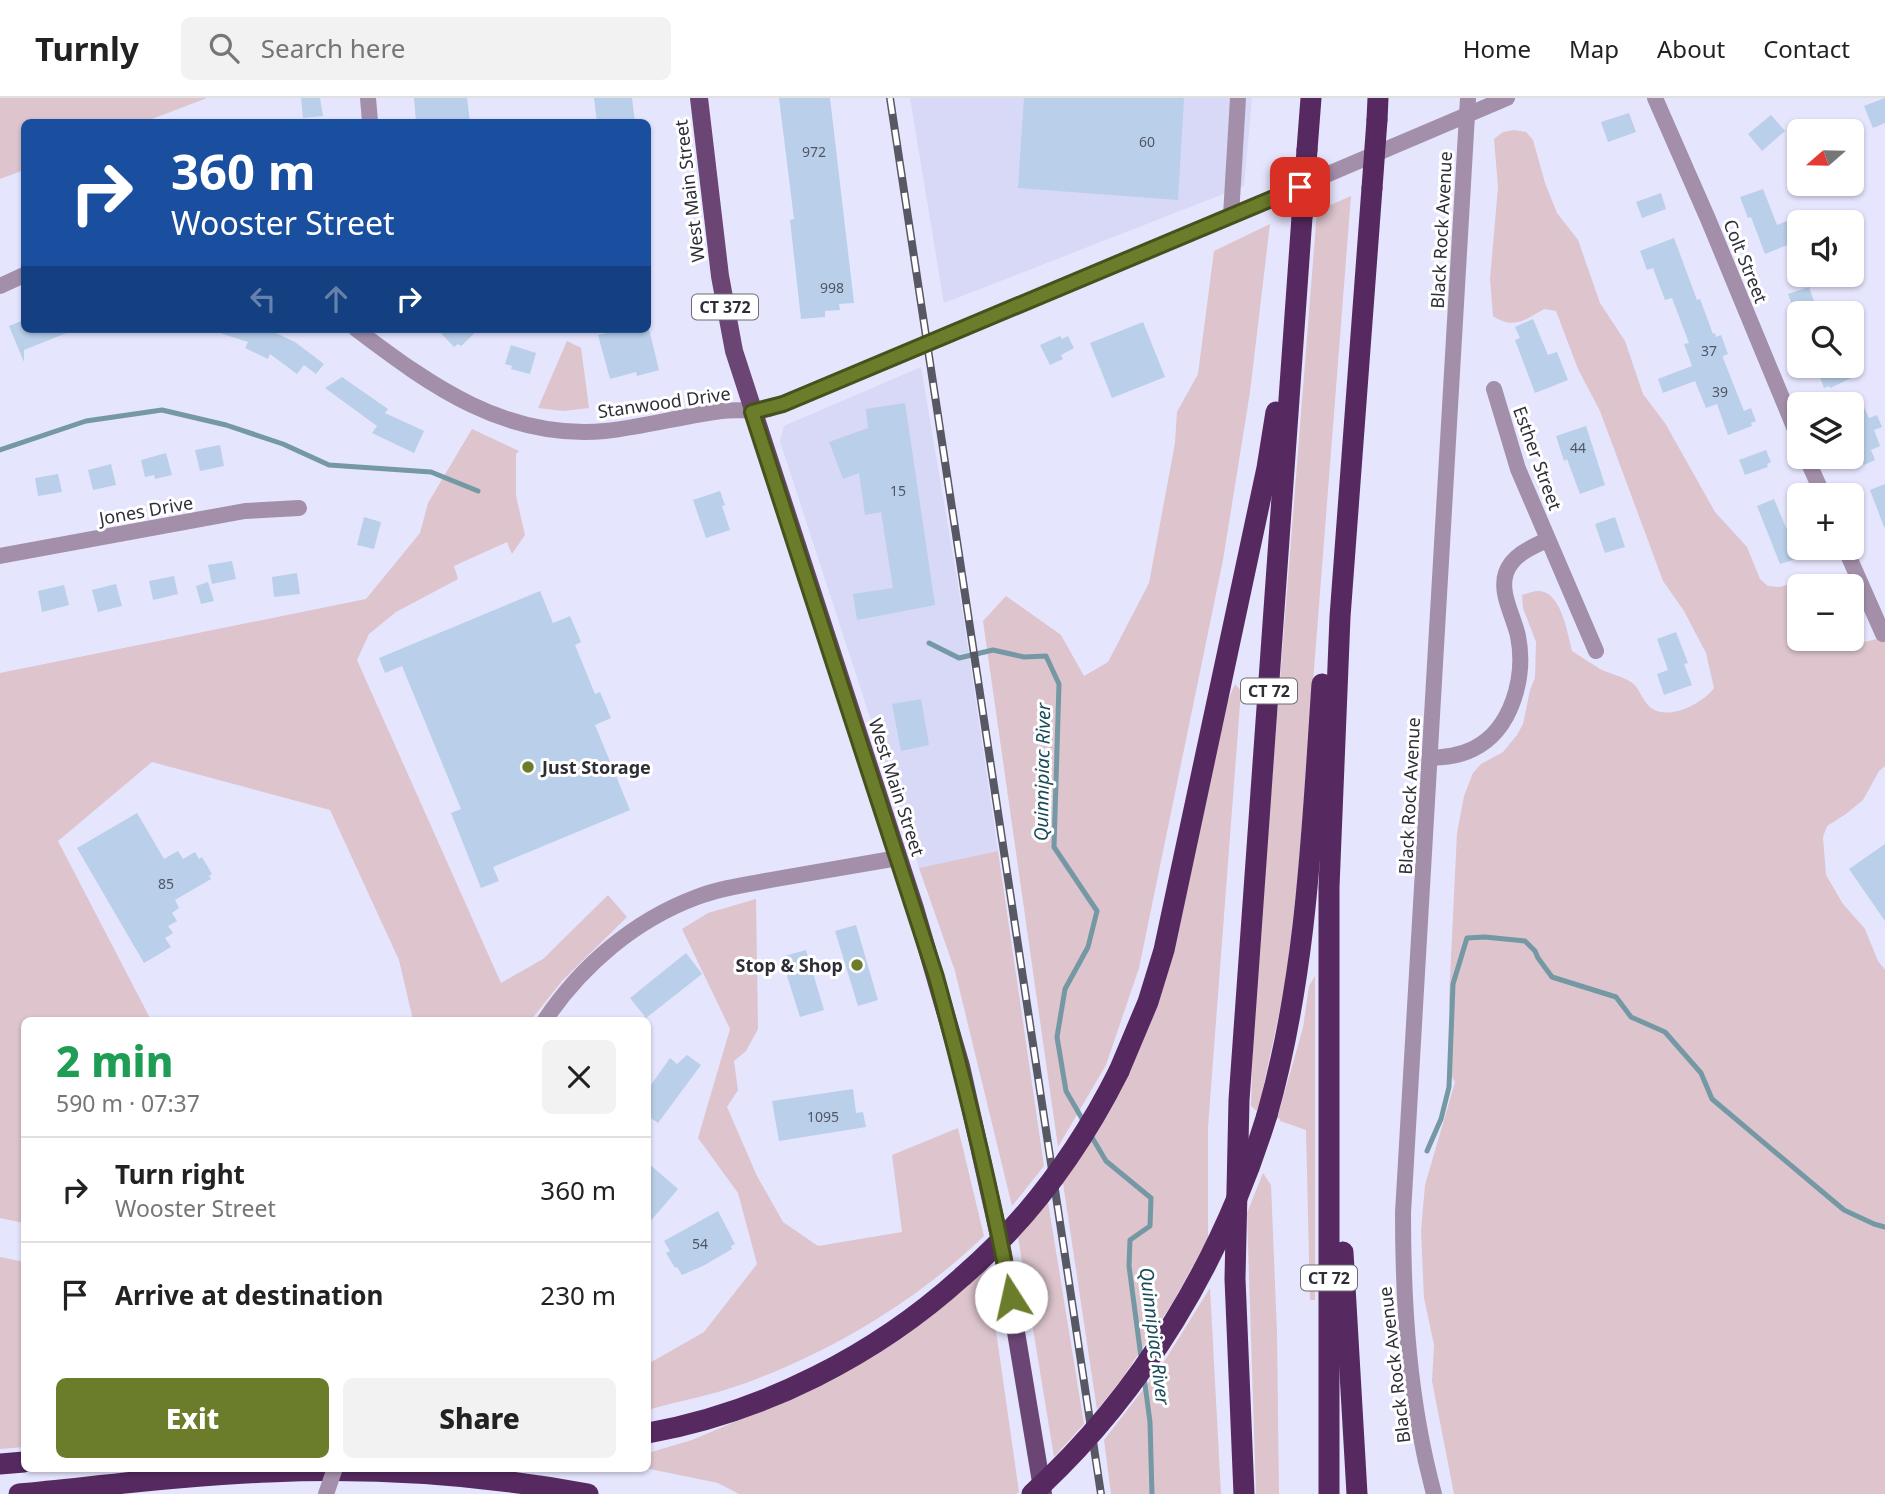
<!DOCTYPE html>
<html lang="en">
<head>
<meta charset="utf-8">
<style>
	:root { --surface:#fff; --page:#f2f2f2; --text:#222; --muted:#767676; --line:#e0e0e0; --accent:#6b7c2a }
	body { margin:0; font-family:"Noto Sans",sans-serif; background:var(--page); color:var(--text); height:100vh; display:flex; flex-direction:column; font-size:26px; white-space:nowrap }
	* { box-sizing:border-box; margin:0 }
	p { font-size:23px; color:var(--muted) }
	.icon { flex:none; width:38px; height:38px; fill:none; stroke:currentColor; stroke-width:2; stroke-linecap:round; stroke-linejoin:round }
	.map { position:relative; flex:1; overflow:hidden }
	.panel { position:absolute; left:21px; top:919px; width:630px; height:455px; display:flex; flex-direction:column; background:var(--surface); border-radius:10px; box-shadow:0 2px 5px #0004 }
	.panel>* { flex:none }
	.guide { position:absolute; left:21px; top:21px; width:630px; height:214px; border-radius:10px; box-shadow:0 2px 5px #0004; background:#1a4fa0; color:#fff; overflow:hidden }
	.needle { width:46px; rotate:250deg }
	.tools { position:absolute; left:1787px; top:21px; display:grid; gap:14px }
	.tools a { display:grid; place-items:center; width:77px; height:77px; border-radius:10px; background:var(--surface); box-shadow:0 2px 5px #0004; font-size:35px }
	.pin { position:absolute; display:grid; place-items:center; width:60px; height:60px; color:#fff; margin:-30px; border-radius:14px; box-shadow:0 4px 10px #0006 }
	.me { position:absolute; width:77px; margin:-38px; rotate:350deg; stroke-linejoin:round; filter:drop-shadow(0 0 5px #0008) }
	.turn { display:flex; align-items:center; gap:24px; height:147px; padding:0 35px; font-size:32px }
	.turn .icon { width:91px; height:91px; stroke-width:2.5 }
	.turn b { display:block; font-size:49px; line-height:60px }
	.lanes { display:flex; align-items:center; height:66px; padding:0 35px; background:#0003; justify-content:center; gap:35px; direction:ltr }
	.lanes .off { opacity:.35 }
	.round { display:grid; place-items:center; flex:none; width:74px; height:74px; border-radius:10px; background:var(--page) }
	.overview { display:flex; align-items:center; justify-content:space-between; height:119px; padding:0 35px }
	h1 { font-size:42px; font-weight:800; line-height:52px; color:#1e9e55 }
	.cta { display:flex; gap:14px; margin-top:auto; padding:14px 35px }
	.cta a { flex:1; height:80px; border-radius:10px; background:var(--accent); color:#fff; font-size:28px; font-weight:800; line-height:80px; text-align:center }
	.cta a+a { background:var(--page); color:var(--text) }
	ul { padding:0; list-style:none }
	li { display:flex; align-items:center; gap:21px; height:105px; padding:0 35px; border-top:2px solid var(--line) }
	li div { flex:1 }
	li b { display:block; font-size:26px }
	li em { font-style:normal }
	header { display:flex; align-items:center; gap:42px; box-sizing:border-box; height:98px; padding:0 35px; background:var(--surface); border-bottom:2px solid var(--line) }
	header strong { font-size:33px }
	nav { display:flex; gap:38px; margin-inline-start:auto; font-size:24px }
	.search { width:490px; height:63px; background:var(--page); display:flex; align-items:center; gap:18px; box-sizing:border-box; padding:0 24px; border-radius:10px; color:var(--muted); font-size:26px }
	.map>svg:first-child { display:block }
	.built { fill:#d8d8f7 }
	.green { fill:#ddc4cd }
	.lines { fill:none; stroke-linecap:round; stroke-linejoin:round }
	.stream { stroke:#7498a4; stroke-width:5 }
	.building { fill:#bacfe9 }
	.minor { stroke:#a48faa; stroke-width:16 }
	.major { stroke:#6b4574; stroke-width:18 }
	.highway { stroke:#562a61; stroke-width:21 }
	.rail-casing { stroke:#585865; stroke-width:8 }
	.rail { stroke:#fff; stroke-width:5; stroke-dasharray:16; stroke-linecap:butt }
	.minor-bridge { stroke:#a48faa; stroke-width:16 }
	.highway-bridge { stroke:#562a61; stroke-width:21 }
	.route-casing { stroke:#46511b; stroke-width:18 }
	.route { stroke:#6b7c2a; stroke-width:12 }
	.poi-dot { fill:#6b7c2a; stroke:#fff; stroke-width:2.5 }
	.labels { text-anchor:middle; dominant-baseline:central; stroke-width:6; stroke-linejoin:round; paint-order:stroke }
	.number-label { font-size:14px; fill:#515664 }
	.shield { fill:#fff; stroke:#6d6d73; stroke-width:2 }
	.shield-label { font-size:16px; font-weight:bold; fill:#2e2e37 }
	.street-label { font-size:18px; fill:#2e2e37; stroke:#fff }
	.poi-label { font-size:18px; font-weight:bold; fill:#2e2e37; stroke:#fff; text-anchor:start }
	.water-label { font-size:19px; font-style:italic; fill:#174b59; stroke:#fff }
</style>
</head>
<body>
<header>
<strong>Turnly</strong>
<div class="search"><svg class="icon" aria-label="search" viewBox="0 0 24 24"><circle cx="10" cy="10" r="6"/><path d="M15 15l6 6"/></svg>Search here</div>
<nav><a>Home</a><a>Map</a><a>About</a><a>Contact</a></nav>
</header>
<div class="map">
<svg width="1885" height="1396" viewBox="0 0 1885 1396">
	<rect width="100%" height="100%" fill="#e6e5fe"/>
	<!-- built -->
	<g class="built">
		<polygon points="910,0 1252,0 1244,88 944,205"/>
		<polygon points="921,269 963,517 998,753 919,770 780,343 784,328"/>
	</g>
	<!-- green -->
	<g class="green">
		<polygon points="0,0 207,0 144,24 24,24 24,72 0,81"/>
		<path d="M 1514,32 L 1526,34 L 1533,42 L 1545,85 L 1557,115 L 1578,142 L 1600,205 L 1625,243 L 1643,296 L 1665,325 L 1715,414 L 1747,449 L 1760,481 L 1768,488 L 1779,489 L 1824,478 L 1833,488 L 1799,488 L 1799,541 L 1852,539 L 1860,545 L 1885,539 L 1885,668 L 1879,673 L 1863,702 L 1846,716 L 1827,728 L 1823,739 L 1826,777 L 1843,806 L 1865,831 L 1878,863 L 1885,872 L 1885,1396 L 1454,1396 L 1432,1283 L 1434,1247 L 1424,1200 L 1421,1133 L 1425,1087 L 1455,984 L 1449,974 L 1451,926 L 1449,901 L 1457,735 L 1464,698 L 1473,675 L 1481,666 L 1503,654 L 1517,637 L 1523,626 L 1530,592 L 1535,580 L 1536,544 L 1523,510 L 1522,497 C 1529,495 1537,491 1544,494 C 1562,500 1568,537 1572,553 C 1581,559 1591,565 1600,571 C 1610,576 1622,578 1631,584 C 1640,590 1642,603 1651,610 C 1669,623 1702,606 1714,590 L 1706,555 L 1684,513 L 1663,483 L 1600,313 L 1578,271 L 1556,213 L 1544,211 C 1525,222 1514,232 1493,218 L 1490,181 L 1498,89 L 1494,41 L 1503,34 Z"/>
		<polygon points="1351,98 1297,789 1285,888 1258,1014 1251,1008 1254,911 1317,113"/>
		<polygon points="1270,126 1250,294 1223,462 1139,870 1106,967 1058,1049 983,523 1006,498 1061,537 1084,578 1108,564 1149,485 1175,345 1177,314 1198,276 1214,153"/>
		<polygon points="567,243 581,250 589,310 563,313 538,310"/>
		<polygon points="472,331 519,353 516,356 516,398 525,437 512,456 507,444 454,468 458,481 396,514 369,536 357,562 501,885 543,861 608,797 627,819 562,883 531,922 413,922 399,862 330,712 152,664 58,743 151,922 24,922 24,1125 0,1120 0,575 366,501 420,435 428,405"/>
		<polygon points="1235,586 1241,593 1208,1029 1208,1141 1173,1204 1121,1282 1097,1312 1063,1085 1095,1037 1136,956 1222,616"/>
		<polygon points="998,753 1044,1068 1012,1108 955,873 919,770"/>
		<path d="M 756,801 L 758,931 L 746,953 L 734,963 L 738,992 L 727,1009 L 757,1078 L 783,1124 L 818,1148 L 902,1134 L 892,1057 L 958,1030 L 984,1138 C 917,1203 828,1256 740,1287 C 710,1298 678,1303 648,1312 L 648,1266 L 704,1234 L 757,1166 L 738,1095 L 698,1040 L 730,931 L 682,831 L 708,815 Z"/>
		<polygon points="1315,878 1315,1202 1310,1202 1306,1032 1280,1023 1280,1021 1277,1020 1303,930 1309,888"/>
		<polygon points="1263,1075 1271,1087 1277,1235 1279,1396 1256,1396 1247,1115"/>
		<polygon points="1048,1104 1084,1326 1054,1359 1018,1139"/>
		<polygon points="0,1159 24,1164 24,1349 0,1351"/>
		<polygon points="987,1170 1019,1394 1016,1396 739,1396 718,1385 645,1370 648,1370 648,1355 692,1342 827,1285 907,1235"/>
		<polygon points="1210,1190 1221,1396 1111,1396 1104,1342 1162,1267"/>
	</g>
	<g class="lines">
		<!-- stream -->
		<g class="stream">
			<polyline points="0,352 86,323 162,312 226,327 283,346 329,367 431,374 478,393"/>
			<polyline points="929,545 959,560 993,552 1024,559 1046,558 1059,586 1054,749 1097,813 1088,849 1065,891 1057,939 1066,993 1084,1024"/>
			<polyline points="1090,1036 1106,1063 1151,1100 1150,1128 1130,1142 1129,1168 1141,1259"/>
			<polyline points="1427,1053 1441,1021 1449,989 1453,886 1467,840 1485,839 1525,843 1535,853 1538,860 1552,879 1616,899 1631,919 1665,934 1701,975 1712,1001 1844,1112 1874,1126 1885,1129"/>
			<polyline points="1144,1279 1150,1324 1152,1396"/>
		</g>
	</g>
	<!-- building -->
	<g class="building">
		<polygon points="301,0 320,0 323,18 303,20"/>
		<polygon points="414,0 467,0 470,24 416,24"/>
		<polygon points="594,0 632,0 635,24 597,24"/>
		<polygon points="779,0 830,0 854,205 839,206 840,212 825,213 825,219 801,221 790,122 794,121"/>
		<polygon points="1024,0 1184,0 1178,102 1018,90"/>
		<polygon points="1885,0 1885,25 1873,30 1864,8"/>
		<polygon points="1629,15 1636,34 1608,44 1601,24"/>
		<polygon points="1771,17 1785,33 1762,53 1748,36"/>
		<polygon points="1763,91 1777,127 1787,123 1795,144 1765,156 1751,119 1748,120 1740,99"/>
		<polygon points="1661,95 1666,111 1642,120 1636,104"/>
		<polygon points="1674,140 1697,202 1700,201 1713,236 1715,235 1716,239 1721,237 1728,256 1723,258 1723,260 1744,313 1751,310 1756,323 1751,325 1752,328 1728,337 1717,306 1706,310 1695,283 1663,295 1658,281 1692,268 1684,246 1689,245 1672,200 1665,202 1653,170 1647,172 1640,153"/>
		<polygon points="1809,189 1818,215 1795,215 1788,196"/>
		<polygon points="1533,221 1548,257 1557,254 1568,282 1535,295 1515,242 1520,240 1515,229"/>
		<polygon points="24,222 24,231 74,232 24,252 24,264 9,228"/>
		<polygon points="1143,224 1165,279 1112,300 1090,245"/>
		<polygon points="218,231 267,231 295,244 324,266 316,276 304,267 297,276 270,256 268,261 245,250 248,244 217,234"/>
		<polygon points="437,231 479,231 461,248 458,246 454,249"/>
		<polygon points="624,231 649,231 659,272 637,278 636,274 610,281 598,237"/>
		<polygon points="1060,238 1062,241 1068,238 1074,250 1061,257 1063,261 1050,267 1040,247"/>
		<polygon points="511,247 536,255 530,276 511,271 512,268 505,266"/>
		<polygon points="1853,265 1858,277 1830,290 1829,288 1824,290 1816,268 1852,268"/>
		<polygon points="342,279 388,311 385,315 424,333 414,355 372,335 377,328 325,290"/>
		<polygon points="905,305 935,507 857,522 853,496 893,490 881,414 865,417 859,375 843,381 829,344 868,330 866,311"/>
		<polygon points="1862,305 1869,320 1877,317 1882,329 1874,332 1880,348 1871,352 1875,362 1864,367 1859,357 1852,360 1852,341 1858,338 1852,322 1852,309"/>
		<polygon points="1586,328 1605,387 1580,396 1567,361 1564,363 1556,338"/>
		<polygon points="220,347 224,368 200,373 195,352"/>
		<polygon points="1766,352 1771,364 1767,366 1768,369 1745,377 1739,362"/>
		<polygon points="166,355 172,377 155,381 154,377 145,379 141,362"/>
		<polygon points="111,366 116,387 93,392 88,372"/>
		<polygon points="58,376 62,394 38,398 35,380"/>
		<polygon points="1885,386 1885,429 1884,429 1870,392"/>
		<polygon points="720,393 725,407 722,408 730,432 706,440 693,402"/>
		<polygon points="1774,401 1799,460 1780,466 1757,408"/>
		<polygon points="364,419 381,424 374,451 357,447"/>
		<polygon points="1615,419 1625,449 1605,455 1595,426"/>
		<polygon points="232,463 236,481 212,486 208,467"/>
		<polygon points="297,475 300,496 274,499 272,479"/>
		<polygon points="174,478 178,496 153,502 149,483"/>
		<polygon points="208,484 214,503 201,506 196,488"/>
		<polygon points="116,486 122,508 98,514 92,492"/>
		<polygon points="64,487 69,507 42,514 38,493"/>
		<polygon points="540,493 553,525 570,518 581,544 575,547 595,596 600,594 611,620 595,627 630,712 493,769 499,783 481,790 451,715 461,711 402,568 385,575 379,560"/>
		<polygon points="1676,534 1688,565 1684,566 1692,587 1664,597 1657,576 1668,572 1657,541"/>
		<polygon points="921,601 929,647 901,653 892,606"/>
		<polygon points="137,715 164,761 178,753 183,761 195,754 199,761 202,759 212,776 209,778 211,781 175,802 179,810 172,815 177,823 168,828 173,835 165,840 171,849 144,865 77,750"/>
		<polygon points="1885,746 1885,823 1849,771"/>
		<polygon points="856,827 878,902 858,908 835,833"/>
		<polygon points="806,852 824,912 800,919 781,859"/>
		<polygon points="686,855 702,876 646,920 630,900"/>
		<polygon points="687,957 701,967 658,1025 648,1018 648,991 670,960 677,966"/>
		<polygon points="853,991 856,1015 863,1014 866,1029 779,1043 772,1003"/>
		<polygon points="648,1065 678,1091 648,1126"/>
		<polygon points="718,1113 735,1146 731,1148 732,1151 703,1168 682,1177 677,1169 675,1170 666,1155 670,1153 664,1143"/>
	</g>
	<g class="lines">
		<!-- minor -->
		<g class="minor">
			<polyline points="368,0 370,24"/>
			<polyline points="1655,0 1708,121 1799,341"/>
			<polyline points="1231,118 1238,0"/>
			<polyline points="0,188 24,177"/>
			<path d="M 356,231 C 431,288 506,342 605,333 C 644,329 682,318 721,313 C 737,311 752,314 769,311 L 928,246 L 1507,0"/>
			<polyline points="1494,291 1518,371 1596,553"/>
			<polyline points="1806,359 1823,397"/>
			<polyline points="1845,450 1883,536"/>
			<polyline points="0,458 245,413 299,410"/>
			<path d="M 1430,660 C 1445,659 1459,658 1473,651 C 1512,632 1526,579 1518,538 C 1514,519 1499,495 1506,475 C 1512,457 1532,449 1547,442"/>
			<path d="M 545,922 C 582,867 635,822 697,799 C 723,789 750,786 776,781 C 817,774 858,767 898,760"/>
			<path d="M 1434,1396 C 1409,1304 1403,1210 1403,1115 L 1468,0"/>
		</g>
		<!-- major -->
		<polyline class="major" points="699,0 720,178 734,253 915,810 961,968 1003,1156 1043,1396"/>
		<!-- highway -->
		<g class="highway">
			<polyline points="1377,22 1378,0"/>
			<polyline points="1307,52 1311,0"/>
			<polyline points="1119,973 1148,904 1164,852 1267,370 1276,314"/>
			<path d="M 1267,1017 C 1307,876 1312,731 1322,586"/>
			<polyline points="1343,1154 1357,1396"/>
			<path d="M 648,1335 C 764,1314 876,1257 963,1178"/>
			<polyline points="0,1366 24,1364"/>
			<path d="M 19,1396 C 102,1388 186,1377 269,1374 C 375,1369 484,1377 588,1396"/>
			<polyline points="1244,1396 1235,1181 1239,1002 1302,119"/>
			<polyline points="1329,1396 1329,789 1340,519 1372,90"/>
		</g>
		<!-- rail casing -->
		<g class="rail-casing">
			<polyline id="rail" points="890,0 1101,1396"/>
		</g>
		<!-- rail -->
		<use href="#rail" class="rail"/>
		<!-- minor-bridge -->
		<polyline class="minor-bridge" points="326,1396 335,1370"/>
		<!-- highway-bridge -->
		<g class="highway-bridge">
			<polyline points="1372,90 1377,22"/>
			<polyline points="1302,119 1307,52"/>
			<path d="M 963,1178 C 1029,1121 1080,1051 1119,973"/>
			<path d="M 1032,1396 C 1143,1295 1223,1160 1267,1017"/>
		</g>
	</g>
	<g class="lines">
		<!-- route casing -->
		<g class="route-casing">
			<path id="route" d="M 1011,1199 C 991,1091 965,985 936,879 L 752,314 L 783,306 L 1300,89"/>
		</g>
		<!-- route -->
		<use href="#route" class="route"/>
	</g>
	<!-- markers -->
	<g class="poi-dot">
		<circle cx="528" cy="669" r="7"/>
		<circle cx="857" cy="867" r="7"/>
	</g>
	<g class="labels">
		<!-- number labels -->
		<g class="number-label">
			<text x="1147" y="43">60</text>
			<text x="814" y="53">972</text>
			<text x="832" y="189">998</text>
			<text x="1709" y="252">37</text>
			<text x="1720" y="293">39</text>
			<text x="1578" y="349">44</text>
			<text x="898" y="392">15</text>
			<text x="166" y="785">85</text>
			<text x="823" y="1018">1095</text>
			<text x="700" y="1145">54</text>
		</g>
		<!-- shield labels -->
		<g class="shield">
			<rect x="692" y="196.5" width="66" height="25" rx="5"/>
			<rect x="1241" y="580.5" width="56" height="25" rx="5"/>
			<rect x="1301" y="1167.5" width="56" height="25" rx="5"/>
		</g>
		<g class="shield-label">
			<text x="725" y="209">CT 372</text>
			<text x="1269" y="593">CT 72</text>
			<text x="1329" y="1180">CT 72</text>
		</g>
		<!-- street labels -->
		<g class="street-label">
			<text transform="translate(689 93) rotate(-97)">West Main Street</text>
			<text transform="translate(1441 132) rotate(-87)">Black Rock Avenue</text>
			<text transform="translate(1746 163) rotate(68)">Colt Street</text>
			<text transform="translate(664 304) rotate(-8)">Stanwood Drive</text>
			<text transform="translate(1538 360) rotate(70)">Esther Street</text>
			<text transform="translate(146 412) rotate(-10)">Jones Drive</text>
			<text transform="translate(897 689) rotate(72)">West Main Street</text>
			<text transform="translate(1409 698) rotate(-87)">Black Rock Avenue</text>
			<text transform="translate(1394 1267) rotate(-97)">Black Rock Avenue</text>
		</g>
		<!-- poi labels -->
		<g class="poi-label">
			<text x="542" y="669">Just Storage</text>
			<text x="843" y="867" text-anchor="end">Stop &amp; Shop</text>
		</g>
		<!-- water labels -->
		<g class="water-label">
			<text transform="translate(1042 674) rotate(-89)">Quinnipiac River</text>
			<text transform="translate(1155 1238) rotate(83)">Quinnipiac River</text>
		</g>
	</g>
</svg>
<div class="tools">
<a><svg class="needle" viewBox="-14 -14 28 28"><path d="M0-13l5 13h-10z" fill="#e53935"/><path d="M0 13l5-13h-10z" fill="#767676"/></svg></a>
<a><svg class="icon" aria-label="sound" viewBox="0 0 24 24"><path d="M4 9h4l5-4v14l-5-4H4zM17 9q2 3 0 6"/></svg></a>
<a><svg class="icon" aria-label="search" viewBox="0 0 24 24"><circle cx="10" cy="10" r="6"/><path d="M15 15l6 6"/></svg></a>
<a><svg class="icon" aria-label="layers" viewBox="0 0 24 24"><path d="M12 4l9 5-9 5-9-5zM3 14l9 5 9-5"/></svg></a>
<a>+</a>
<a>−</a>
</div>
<div class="pin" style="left:1300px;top:89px;background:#d93025"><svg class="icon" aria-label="arrive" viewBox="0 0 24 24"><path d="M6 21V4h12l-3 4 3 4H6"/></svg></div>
<svg class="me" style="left:1011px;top:1199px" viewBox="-20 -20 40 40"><circle r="19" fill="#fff"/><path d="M0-13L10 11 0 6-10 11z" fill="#6b7c2a"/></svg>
<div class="guide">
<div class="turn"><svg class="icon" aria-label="right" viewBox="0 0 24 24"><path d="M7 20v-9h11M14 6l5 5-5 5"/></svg><div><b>360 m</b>Wooster Street</div></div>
<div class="lanes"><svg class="icon off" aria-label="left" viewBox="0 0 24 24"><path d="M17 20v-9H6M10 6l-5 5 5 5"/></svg><svg class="icon off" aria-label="ahead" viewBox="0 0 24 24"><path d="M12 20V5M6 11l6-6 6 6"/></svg><svg class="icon" aria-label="right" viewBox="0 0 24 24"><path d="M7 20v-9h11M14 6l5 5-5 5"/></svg></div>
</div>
<section class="panel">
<div class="overview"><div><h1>2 min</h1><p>590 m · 07:37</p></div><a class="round"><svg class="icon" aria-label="close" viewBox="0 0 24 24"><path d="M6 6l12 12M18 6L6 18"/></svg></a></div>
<ul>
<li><svg class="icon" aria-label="right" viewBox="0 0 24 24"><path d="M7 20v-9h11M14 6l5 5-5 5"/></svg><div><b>Turn right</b><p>Wooster Street</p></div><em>360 m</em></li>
<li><svg class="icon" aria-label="arrive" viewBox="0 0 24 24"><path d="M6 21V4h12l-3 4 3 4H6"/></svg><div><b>Arrive at destination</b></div><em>230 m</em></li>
</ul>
<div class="cta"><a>Exit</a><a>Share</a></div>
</section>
</div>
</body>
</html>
